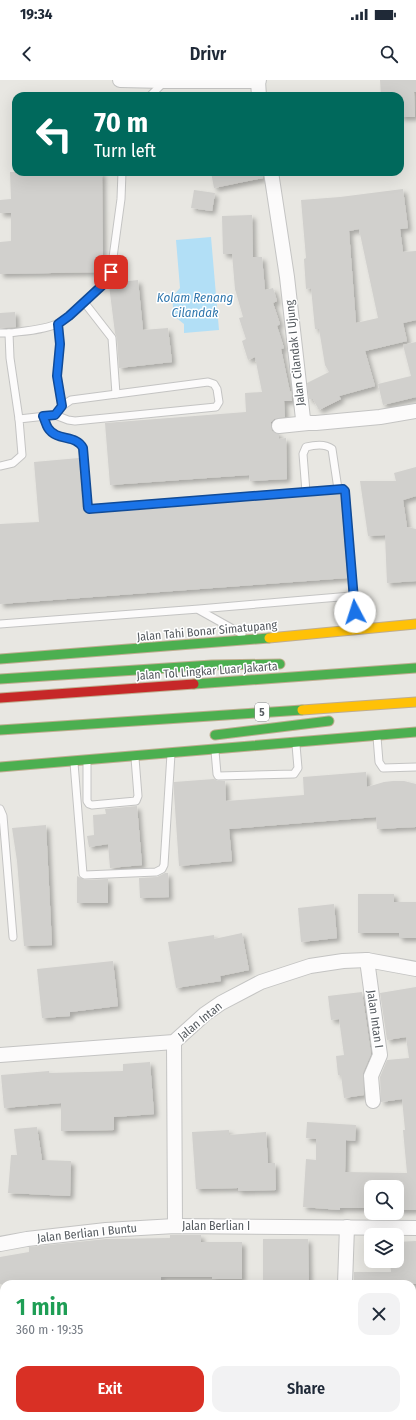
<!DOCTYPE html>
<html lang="en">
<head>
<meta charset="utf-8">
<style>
	:root { --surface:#fff; --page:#f2f2f3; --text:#1f2937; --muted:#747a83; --accent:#d93025 }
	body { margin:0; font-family:"Fira Sans Condensed",sans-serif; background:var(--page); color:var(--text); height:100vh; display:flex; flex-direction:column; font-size:15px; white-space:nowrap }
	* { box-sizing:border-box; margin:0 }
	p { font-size:13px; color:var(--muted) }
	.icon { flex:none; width:22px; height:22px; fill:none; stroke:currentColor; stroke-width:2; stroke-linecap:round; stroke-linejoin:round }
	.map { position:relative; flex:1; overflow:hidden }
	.drawer { position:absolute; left:0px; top:1200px; width:416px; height:140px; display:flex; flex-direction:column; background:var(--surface); border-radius:12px 12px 0 0; box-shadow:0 4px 16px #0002 }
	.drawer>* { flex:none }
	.guide { position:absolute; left:12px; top:12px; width:392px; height:84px; border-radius:12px; box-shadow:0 4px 16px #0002; background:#00695c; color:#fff; overflow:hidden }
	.tools { position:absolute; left:364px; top:1100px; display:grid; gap:8px }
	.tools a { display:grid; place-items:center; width:40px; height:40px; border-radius:8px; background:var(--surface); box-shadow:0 4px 16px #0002; font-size:20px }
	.pin { position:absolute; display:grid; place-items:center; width:34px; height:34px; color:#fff; margin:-17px; border-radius:8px; box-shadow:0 2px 6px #0006 }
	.me { position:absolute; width:44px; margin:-22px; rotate:355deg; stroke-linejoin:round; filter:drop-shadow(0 0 3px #0008) }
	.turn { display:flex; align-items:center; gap:14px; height:84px; padding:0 16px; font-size:18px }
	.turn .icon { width:52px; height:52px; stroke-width:2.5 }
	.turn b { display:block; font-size:28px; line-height:34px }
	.round { display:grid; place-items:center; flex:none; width:42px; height:42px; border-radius:12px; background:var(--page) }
	.summary { display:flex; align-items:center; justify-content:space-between; height:68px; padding:0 16px }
	h1 { font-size:24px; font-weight:600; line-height:30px; color:#1e9e55 }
	.cta { display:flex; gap:8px; margin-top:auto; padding:8px 16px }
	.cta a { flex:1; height:46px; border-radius:12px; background:var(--accent); color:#fff; font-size:16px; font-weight:600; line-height:46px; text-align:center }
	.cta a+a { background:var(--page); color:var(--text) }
	.status { display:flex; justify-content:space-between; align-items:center; height:28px; padding:0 20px; background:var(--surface); direction:ltr }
	.status svg { height:11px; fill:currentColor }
	header { display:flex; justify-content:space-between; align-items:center; height:52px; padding:0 16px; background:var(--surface); font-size:18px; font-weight:600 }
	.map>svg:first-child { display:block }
	.water { fill:#b2dff6 }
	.building { fill:#d1d0cd; fill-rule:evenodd; filter:url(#shadow) }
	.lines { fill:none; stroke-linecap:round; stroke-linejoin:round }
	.lane-casing { stroke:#c4c4c3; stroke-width:9 }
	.street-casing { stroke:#c4c4c3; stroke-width:16 }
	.fast-casing { stroke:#bfad90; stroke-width:11 }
	.slow-casing { stroke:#bfad90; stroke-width:11 }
	.jam-casing { stroke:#bfad90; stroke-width:11 }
	.lane { stroke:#fcfbfb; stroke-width:7 }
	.street { stroke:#fcfbfb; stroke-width:14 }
	.fast { stroke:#4caf50; stroke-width:9 }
	.slow { stroke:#ffc107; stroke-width:9 }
	.jam { stroke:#c62828; stroke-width:9 }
	.route-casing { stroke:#114b97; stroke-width:10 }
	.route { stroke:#1a73e8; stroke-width:7 }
	.labels { text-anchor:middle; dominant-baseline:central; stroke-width:3; stroke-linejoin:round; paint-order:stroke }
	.shield { fill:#fff; stroke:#898d90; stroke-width:1 }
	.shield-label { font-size:11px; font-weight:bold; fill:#575c61 }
	.street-label { font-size:12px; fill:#575c61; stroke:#fff }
	.water-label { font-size:13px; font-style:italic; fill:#3178ae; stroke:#fff }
</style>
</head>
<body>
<div class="status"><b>19:34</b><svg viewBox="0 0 49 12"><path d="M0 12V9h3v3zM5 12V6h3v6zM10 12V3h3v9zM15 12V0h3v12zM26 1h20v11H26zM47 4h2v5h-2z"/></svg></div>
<header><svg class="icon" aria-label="back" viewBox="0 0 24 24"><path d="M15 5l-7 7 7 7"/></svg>Drivr<svg class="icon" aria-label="search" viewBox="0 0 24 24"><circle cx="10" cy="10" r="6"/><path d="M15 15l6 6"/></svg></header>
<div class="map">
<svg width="416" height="1340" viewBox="0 0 416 1340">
	<defs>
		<filter id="shadow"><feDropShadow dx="3.5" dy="3.5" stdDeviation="2" flood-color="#0004"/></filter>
	</defs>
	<rect width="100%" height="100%" fill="#e8e7e2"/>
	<!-- water -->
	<polygon class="water" points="211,157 219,250 184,253 184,244 174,236 172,217 180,208 176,160"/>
	<!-- building -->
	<g class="building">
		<polygon points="380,0 416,0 416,12 414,12 415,37 400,37 400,16 381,16"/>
		<polygon points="10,92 102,92 103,192 0,194 0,162 11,161 11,133 0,133 0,120 11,119"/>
		<polygon points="211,92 263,92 263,98 214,108"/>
		<path d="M 403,109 L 408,148 L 400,149 L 403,172 L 416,171 L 416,240 L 403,243 L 407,261 L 365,271 L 375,306 L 339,316 L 341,319 L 319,330 L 313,319 L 309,319 L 307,303 L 329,292 L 325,285 L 319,249 L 315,249 L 311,208 L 306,209 L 304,179 L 306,178 L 301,120 L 340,117 ZM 359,149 L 378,238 L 356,243 L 349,151 Z"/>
		<polygon points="194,110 215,113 212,131 191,128"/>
		<polygon points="252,135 253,177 262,177 265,210 273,208 277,221 273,223 280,244 277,246 284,268 281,269 290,312 291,311 292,321 284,321 285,337 274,339 271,342 271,346 272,351 279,354 279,359 286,358 287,399 250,401 249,395 110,405 105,343 246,332 245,313 262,312 255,277 248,280 242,261 246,259 239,238 243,237 235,209 232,174 223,174 222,136"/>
		<polygon points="138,200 143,250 168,248 172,282 119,288 117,258 115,253 109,205 111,203"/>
		<polygon points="15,232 16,247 0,248 0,233"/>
		<polygon points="416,262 416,317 383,325 378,304 411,296 403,265"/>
		<polygon points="79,378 82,427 85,432 89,434 340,414 347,498 0,524 0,444 39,442 34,382"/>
		<polygon points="416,387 416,416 403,420 407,447 416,449 416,501 387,503 385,455 368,456 360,401 396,401 394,393"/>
		<polygon points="366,692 367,707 384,702 393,701 404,701 416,704 416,747 377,749 376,737 229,749 232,781 179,786 174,713 174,702 214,699 218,701 225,701 226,721 304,715 303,697"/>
		<polygon points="137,726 142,785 110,788 108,764 89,767 87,756 94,755 93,735 106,734 105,729"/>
		<polygon points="46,745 52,865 24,866 17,781 12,748"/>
		<polygon points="165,793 168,793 169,817 140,818 139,798 157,797"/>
		<polygon points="77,796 85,800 108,799 108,823 77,823"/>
		<polygon points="358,814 394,814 394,822 416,822 416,858 399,858 399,853 358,853"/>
		<polygon points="334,824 337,858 301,862 298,828"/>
		<polygon points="242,853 249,890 220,896 221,901 176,908 168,862 214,855 214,859"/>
		<polygon points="113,881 118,926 70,932 70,936 42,938 37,889"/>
		<polygon points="416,907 416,1130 397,1130 397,1107 367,1107 367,1128 340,1128 340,1130 303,1127 306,1079 316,1080 316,1059 306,1058 307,1042 356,1045 355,1061 346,1060 345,1092 407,1093 403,1050 405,1050 402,1019 381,1022 380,997 387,980 409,978 406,957 387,960 380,913"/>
		<polygon points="362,912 371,974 363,993 364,1015 344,1018 341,995 338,995 336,976 344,975 339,939 331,940 328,916"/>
		<polygon points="150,982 154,1034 114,1037 114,1050 61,1051 61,1023 4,1028 1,995 49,991 49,993 123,991 123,984"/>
		<polygon points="37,1047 42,1080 71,1081 70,1116 8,1113 11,1075 17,1075 14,1049"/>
		<polygon points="229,1050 229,1055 266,1052 268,1083 275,1083 276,1110 238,1111 238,1108 196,1109 192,1052"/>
		<polygon points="170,1155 201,1155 201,1162 242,1162 242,1199 212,1199 212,1197 161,1197 161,1204 118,1204 118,1200 80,1204 74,1204 74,1202 59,1204 0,1204 0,1177 29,1172 29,1167 106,1159 170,1158"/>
		<polygon points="263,1159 308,1159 309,1204 263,1204"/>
		<polygon points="416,1161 416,1204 354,1204 354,1192 391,1192 390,1181 397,1181 397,1162"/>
	</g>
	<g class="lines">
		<!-- lane casing -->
		<g class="lane-casing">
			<g id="lane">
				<polyline points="150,16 164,2"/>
				<polyline points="84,222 112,258 116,314"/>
				<polyline points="58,244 60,264 57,296 62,326"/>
				<polyline points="0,253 9,253"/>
				<path d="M 43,336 C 45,340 46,345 48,348 C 57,362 76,354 83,368 L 87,427 L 89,429 L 343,409 L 345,411 L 353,512 L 351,516 L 355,549"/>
				<path d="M 19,339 L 10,278 L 9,253 C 24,251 45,250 59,243 C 76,234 93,213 108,199 L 111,192 L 121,119 L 122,92"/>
				<polyline points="0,386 13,383 22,375 19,339 55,335 68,340 75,341 216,327 219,322 217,309 214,304 208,302 71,320 62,326 55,335"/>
				<path d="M 306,412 L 303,374 L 306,367 C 314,365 325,363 332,369 L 338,409"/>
				<polyline points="199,530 242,554"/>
				<polyline points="0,544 199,529 351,516"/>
				<polyline points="377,657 379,682 383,688 416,687"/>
				<polyline points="215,671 217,694 218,696 294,694 298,688 296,665"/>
				<polyline points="87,682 87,721 89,724 92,725 136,721 138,716 135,678"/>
				<polyline points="74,683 83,794 85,795 156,792 162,789 164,785 171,674"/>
				<polyline points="0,729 3,736 13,857"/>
			</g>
		</g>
		<!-- street casing -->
		<g class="street-casing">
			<g id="street">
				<polyline points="120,0 165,1 258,1 259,0"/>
				<polyline points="258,1 259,16"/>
				<polyline points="271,92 287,197 303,339 308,343 316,343 380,337 416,331"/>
				<polyline points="279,346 308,343"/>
				<polyline points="367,880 380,975 371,996 373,1021"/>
				<polyline points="174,962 175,1146"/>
				<polyline points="0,975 174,962 205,934 221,923 261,902 310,886 343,881 367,880 416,889"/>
				<polyline points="0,1164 27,1159 106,1150 175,1146 416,1148"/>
				<polyline points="345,1204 347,1147"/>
				<polyline points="0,1248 4,1256"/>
				<polyline points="143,1336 143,1340"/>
				<polyline points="315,1340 316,1336"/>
			</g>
		</g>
		<!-- fast casing -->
		<g class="fast-casing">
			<g id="fast">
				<polyline points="0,579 269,558"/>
				<polyline points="0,599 212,585 280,584"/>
				<polyline points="194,604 416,588"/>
				<polyline points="0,650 302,630"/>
				<polyline points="215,655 329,641"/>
				<polyline points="0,687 416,652"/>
			</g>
		</g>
		<!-- slow casing -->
		<g class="slow-casing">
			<g id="slow">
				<polyline points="269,558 416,544"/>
				<polyline points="302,630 416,622"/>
			</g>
		</g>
		<!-- jam casing -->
		<g class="jam-casing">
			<polyline id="jam" points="0,618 194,604"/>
		</g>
		<!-- lane -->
		<use href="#lane" class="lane"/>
		<!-- street -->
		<use href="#street" class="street"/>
		<!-- fast -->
		<use href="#fast" class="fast"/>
		<!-- slow -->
		<use href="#slow" class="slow"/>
		<!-- jam -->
		<use href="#jam" class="jam"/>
	</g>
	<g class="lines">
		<!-- route casing -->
		<g class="route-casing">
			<path id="route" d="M 111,192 L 108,200 L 69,236 L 58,244 L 60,264 L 57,296 L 62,326 L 55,335 L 43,336 C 45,340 46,345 48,348 C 57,362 76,354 83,368 L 88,428 L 89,429 L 343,409 L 345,411 L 355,532"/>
		</g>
		<!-- route -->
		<use href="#route" class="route"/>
	</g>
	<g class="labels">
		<!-- shield labels -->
		<rect class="shield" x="255" y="623" width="14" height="18" rx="3"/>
		<g class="shield-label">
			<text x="262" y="632">5</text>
		</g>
		<!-- street labels -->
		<g class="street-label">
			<text transform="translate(295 273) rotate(-96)">Jalan Cilandak I Ujung</text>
			<text transform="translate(207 551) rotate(-5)">Jalan Tahi Bonar Simatupang</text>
			<text transform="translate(207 591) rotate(-4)">Jalan Tol Lingkar Luar Jakarta</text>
			<text transform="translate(375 939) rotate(82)">Jalan Intan I</text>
			<text transform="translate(200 941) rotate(-39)">Jalan Intan</text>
			<text x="216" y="1146">Jalan Berlian I</text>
			<text transform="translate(87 1153) rotate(-6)">Jalan Berlian I Buntu</text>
		</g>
		<!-- water labels -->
		<g class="water-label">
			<text x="195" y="217">Kolam Renang<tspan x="195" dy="15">Cilandak</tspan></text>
		</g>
	</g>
</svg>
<div class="tools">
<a><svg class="icon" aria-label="search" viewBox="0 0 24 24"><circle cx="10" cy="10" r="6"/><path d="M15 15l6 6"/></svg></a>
<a><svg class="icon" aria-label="layers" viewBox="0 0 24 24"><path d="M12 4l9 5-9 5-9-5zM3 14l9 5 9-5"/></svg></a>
</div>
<div class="pin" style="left:111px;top:192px;background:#d93025"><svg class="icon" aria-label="arrive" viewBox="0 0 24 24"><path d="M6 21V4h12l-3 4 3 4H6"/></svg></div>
<svg class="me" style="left:355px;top:532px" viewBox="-20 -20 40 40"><circle r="19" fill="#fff"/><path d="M0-13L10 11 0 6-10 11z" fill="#1a73e8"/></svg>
<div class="guide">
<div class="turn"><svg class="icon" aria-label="left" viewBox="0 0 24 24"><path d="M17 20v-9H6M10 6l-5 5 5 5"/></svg><div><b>70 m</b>Turn left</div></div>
</div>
<section class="drawer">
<div class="summary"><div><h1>1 min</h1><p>360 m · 19:35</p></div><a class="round"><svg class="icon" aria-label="close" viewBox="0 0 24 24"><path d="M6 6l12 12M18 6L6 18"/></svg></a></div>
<div class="cta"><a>Exit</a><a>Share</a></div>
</section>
</div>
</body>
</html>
